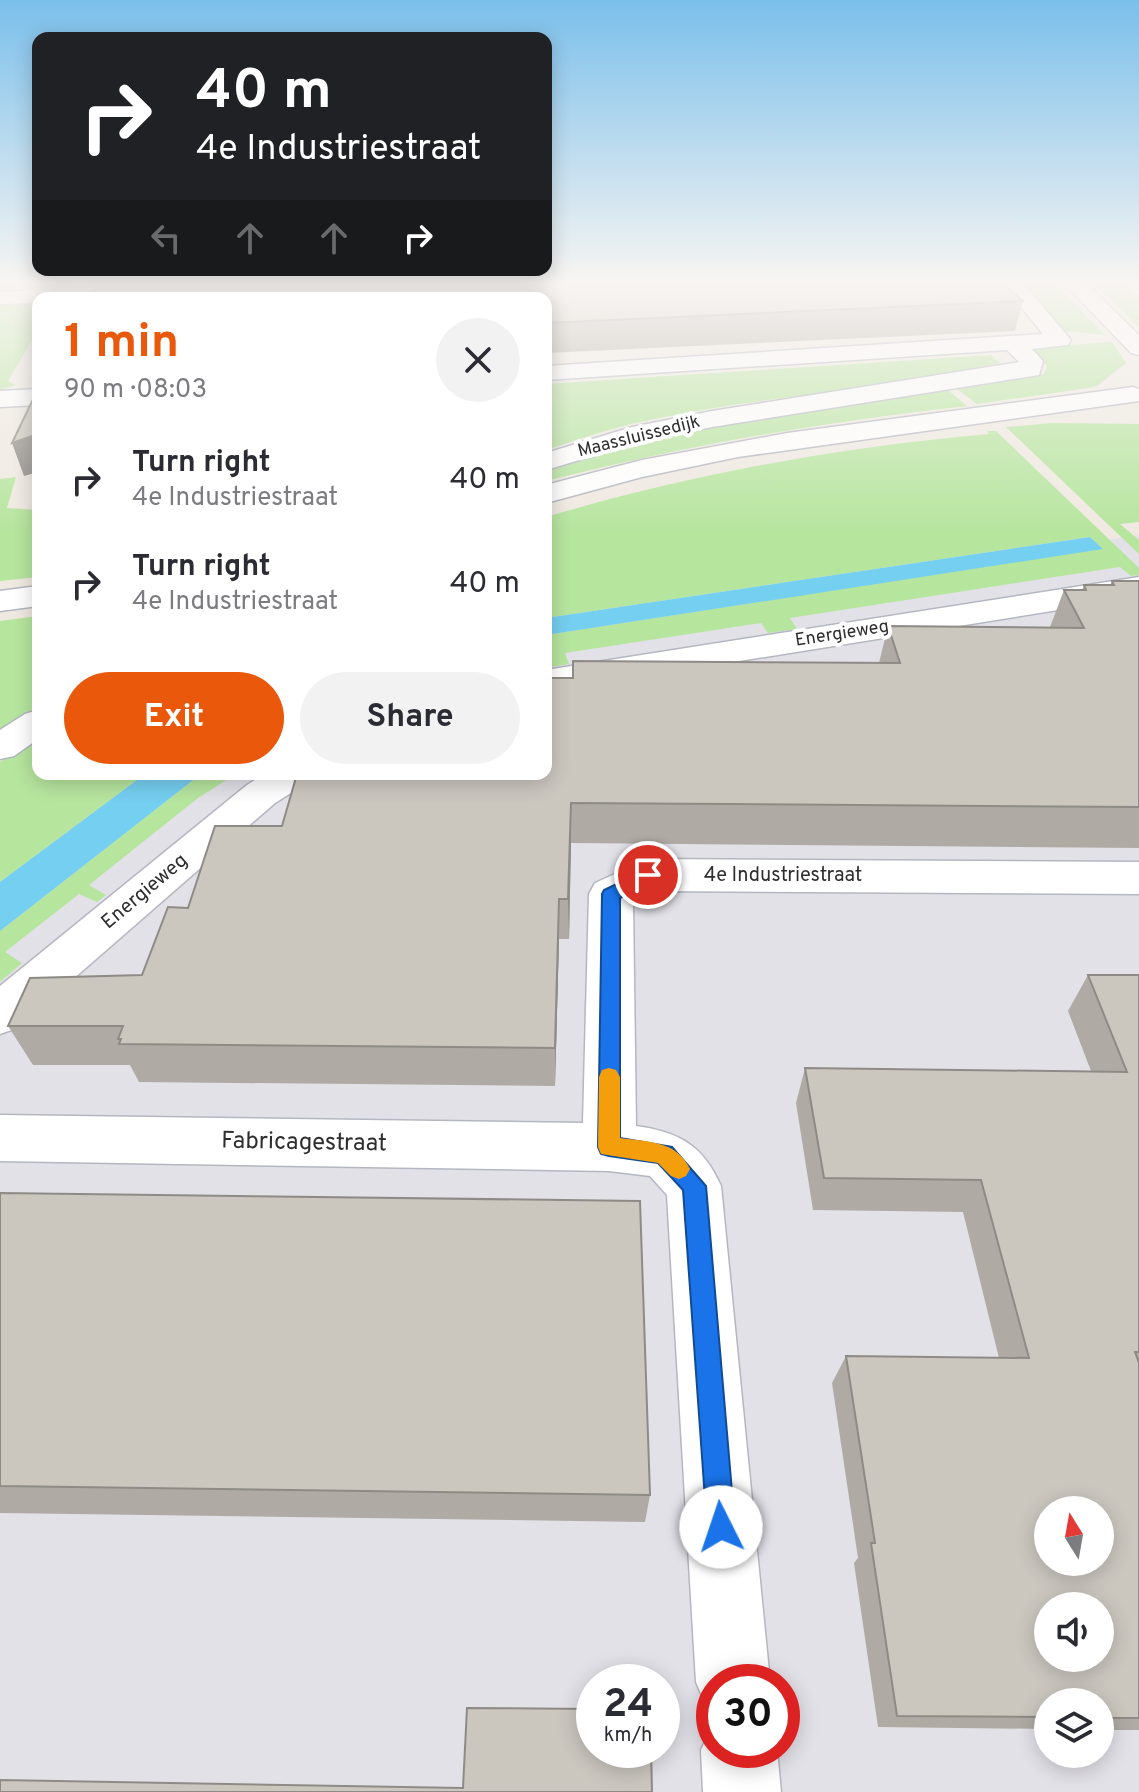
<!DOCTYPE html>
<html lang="en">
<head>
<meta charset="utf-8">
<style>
	:root { --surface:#fff; --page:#f2f2f3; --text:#2b2b33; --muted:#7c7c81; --accent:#ea580c }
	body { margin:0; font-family:Overpass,sans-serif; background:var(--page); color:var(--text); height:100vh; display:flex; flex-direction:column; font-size:30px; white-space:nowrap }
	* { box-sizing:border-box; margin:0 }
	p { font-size:26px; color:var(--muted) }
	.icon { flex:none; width:44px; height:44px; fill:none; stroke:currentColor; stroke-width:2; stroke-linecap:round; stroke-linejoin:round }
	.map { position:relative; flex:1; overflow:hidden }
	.panel { position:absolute; left:32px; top:292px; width:520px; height:488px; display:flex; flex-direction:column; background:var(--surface); border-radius:16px; box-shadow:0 4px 20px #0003 }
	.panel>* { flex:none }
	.banner { position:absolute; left:32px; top:32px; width:520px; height:244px; border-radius:16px; box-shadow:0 4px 20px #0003; background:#202124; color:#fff; overflow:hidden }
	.needle { width:52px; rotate:349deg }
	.controls { position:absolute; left:1034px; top:1496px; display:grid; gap:16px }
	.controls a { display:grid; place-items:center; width:80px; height:80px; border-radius:50%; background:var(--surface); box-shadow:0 4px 20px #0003; font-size:40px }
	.speed { position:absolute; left:576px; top:1664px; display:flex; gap:16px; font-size:40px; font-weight:700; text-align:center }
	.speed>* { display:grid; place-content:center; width:104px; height:104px; border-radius:50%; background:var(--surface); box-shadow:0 4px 20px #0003; line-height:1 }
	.speed small { font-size:20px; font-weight:400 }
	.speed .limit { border:12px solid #d22; background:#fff; color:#111 }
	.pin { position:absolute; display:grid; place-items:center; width:68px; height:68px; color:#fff; margin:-34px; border:4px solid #fff; border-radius:50%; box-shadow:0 2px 8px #0007 }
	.me { position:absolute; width:88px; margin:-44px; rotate:356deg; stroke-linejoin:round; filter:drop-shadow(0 0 6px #0008) }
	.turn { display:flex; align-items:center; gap:28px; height:168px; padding:0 32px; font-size:36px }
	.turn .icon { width:104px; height:104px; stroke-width:2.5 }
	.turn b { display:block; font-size:56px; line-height:68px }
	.lanes { display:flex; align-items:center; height:76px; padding:0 32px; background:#0003; justify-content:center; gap:40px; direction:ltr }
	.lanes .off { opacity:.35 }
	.round { display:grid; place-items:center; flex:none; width:84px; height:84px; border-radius:42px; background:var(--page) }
	.headline { display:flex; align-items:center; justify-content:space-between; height:136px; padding:0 32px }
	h1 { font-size:48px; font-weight:700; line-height:60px; color:var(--accent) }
	.cta { display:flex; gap:16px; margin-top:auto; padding:16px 32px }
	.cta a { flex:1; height:92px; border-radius:48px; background:var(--accent); color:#fff; font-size:32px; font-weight:700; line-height:92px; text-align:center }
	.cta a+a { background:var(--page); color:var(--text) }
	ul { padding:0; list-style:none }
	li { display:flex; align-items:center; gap:24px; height:104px; padding:0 32px }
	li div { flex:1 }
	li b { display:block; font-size:30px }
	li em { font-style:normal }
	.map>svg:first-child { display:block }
	.industrial { fill:#e3e1e8; fill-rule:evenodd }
	.green { fill:#b6e59e }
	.water { fill:#75cff0 }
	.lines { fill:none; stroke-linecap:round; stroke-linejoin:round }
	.street-casing { stroke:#b4b7c1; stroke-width:3 }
	.secondary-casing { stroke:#b4b7c1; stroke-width:3 }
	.street { fill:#fff; fill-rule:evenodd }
	.secondary { fill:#fff; fill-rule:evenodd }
	.wall { fill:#afaba4 }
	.shaded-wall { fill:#8e8b86 }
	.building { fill:#cbc7bf; stroke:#8e8b86; stroke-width:2; fill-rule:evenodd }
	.route { fill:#1a73e8; stroke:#114b97; stroke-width:2 }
	.slow { fill:#f59e0b }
	.labels { text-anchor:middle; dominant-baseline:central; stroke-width:8; stroke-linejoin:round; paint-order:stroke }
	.far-street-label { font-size:18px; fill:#2e2e2e; stroke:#fff }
	.street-label { font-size:20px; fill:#2e2e2e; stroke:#fff }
	.near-street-label { font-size:24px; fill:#2e2e2e; stroke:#fff }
</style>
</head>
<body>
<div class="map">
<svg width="1139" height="1792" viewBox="0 0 1139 1792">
	<rect width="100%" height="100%" fill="#efe9e1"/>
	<!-- industrial -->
	<path class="industrial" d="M 1139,535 L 1139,1792 L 0,1792 L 0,907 L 177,774 L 546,774 L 546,626 ZM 1048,1510 L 1100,1510 L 1100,1562 L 1048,1562 ZM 1048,1606 L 1100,1606 L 1100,1658 L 1048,1658 ZM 594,1682 L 662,1682 L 662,1750 L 594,1750 ZM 714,1682 L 782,1682 L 782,1750 L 714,1750 ZM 1048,1702 L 1100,1702 L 1100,1754 L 1048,1754 Z"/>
	<!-- green -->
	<g class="green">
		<polygon points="0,281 73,281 70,287 0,293"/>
		<polygon points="1020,281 1052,281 1105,335 1065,331"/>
		<polygon points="1091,281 1121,281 1139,297 1139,327"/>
		<polygon points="38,303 38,330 8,381 16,385 0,390 0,304"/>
		<polygon points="1112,342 1126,363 1097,386 1088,388 977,404 957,389 1044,374 1047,366 1033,353 1037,347"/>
		<path d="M 991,355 L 1000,363 C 881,390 759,396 640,422 C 608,429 577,440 546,450 L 546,384 Z"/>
		<path d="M 948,390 L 967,406 C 824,422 685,445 546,481 L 546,468 C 676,424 812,409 948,390 Z"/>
		<polygon points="1052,423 1139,424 1139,522 1120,524 1139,540 1139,554 1006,427"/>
		<path d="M 987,431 L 996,431 L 1139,568 L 1139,575 L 1131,576 L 1120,567 L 790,618 L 797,629 L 768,633 L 761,623 L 565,653 L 569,664 L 551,667 L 546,657 L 546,635 L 1102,548 L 1090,537 L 546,618 L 546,517 C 692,474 839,447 989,434 Z"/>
		<polygon points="16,477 7,508 38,510 38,577 0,581 0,479"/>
		<polygon points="38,616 38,706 0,731 0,621"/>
		<polygon points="38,737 38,774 145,774 0,882 0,762"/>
		<polygon points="201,774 236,774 198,798 89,885 106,895 97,902 79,894 5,952 22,963 0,982 0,931"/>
	</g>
	<!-- water -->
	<g class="water">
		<polygon points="1090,537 1103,549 546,635 546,618"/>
		<polygon points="145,774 201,774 0,931 0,882"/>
	</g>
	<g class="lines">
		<!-- street casing -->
		<g class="street-casing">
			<g id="street">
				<polygon points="1000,281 1021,281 1071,340 1068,345 1032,349 1043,361 1039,375 712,427 646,440 546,470 546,453 632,427 712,411 1019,362 1007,350 546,380 546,366 1043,334"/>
				<polygon points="1128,281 1139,281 1139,288"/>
				<polygon points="151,285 158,287 162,291 158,295 38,298 38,303 0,304 0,292"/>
				<polygon points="38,389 38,405 0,407 0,391"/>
				<polygon points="1139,577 1139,597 546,692 546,670"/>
				<polygon points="38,710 38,739 14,756 0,759 0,730 25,714"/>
				<polygon points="264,774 313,774 307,783 275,803 17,1028 0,1034 0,986 247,785"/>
				<path d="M 648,859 L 1139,862 L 1139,894 L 655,891 L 633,902 L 636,1126 C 679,1132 703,1145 721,1186 L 770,1682 L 714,1682 L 714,1711 L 707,1708 L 696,1682 L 667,1195 L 650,1176 L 609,1171 L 0,1161 L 0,1115 L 583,1123 L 589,894 L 595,883 Z"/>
				<polygon points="714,1722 714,1750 777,1750 781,1792 703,1792 701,1750"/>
			</g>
		</g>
		<!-- secondary casing -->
		<g class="secondary-casing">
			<g id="secondary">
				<polygon points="1062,281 1084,281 1139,335 1139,355 1131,353"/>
				<polygon points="1133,387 1139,389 1139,401 738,457 642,477 546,503 546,485 642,460 787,433"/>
				<polygon points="38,586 38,606 0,611 0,591"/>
			</g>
		</g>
		<!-- street -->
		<use href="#street" class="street"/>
		<!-- secondary -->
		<use href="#secondary" class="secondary"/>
	</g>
	<!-- wall -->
	<g class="wall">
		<polygon points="546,298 1023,301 1015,331 546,353"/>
		<polygon points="1112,581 1139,581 1139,848 571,843 569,939 559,939 555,1086 139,1082 130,1065 33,1065 8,1026 142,975 188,908 282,826 546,774 573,678 879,663 888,626 1050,627 1064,590 1082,590 1084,585 1110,585"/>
		<polygon points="1088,975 1139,975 1139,1730 1100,1730 1100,1702 1048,1702 1048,1729 878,1727 854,1563 858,1558 832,1383 846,1356 999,1358 963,1212 813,1210 796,1103 805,1068 1091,1071 1068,1011"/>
		<polygon points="0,1193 650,1495 645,1522 0,1513"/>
	</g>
	<!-- shaded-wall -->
	<g class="shaded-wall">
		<polygon points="38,434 38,472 24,476 12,443"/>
		<polygon points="571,803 571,843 569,939 568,899"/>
		<polygon points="559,899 559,939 555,1086 555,1048"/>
	</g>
	<!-- building -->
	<g class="building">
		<polygon points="98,281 1000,281 1023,301 546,323 546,298 89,298"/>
		<polygon points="38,389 38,434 12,443"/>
		<polygon points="1112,581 1139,581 1139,807 571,803 568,899 559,899 555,1048 119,1044 121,1039 118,1039 123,1026 8,1026 30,978 142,975 168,907 188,908 215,826 282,826 297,774 546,774 546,678 573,678 573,661 900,663 888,626 1084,628 1064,590 1086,590 1084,585 1114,585"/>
		<path d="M 1088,975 L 1139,975 L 1139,1352 L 1135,1352 L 1139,1363 L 1139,1718 L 1100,1718 L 1100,1702 L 1048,1702 L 1048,1717 L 897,1716 L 871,1543 L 875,1543 L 846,1356 L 1029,1358 L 981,1180 L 824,1178 L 805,1068 L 1127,1072 ZM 1048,1510 L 1100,1510 L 1100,1562 L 1048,1562 ZM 1048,1606 L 1100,1606 L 1100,1658 L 1048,1658 Z"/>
		<polygon points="0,1193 640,1201 650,1495 0,1486"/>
		<polygon points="467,1708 594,1709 594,1750 651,1750 652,1792 0,1792 0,1780 463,1788"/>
	</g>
	<!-- sky -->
	<linearGradient id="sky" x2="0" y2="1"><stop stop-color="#7abfeb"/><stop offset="0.53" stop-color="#f8f5f2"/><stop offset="1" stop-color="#f8f5f2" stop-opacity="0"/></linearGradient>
	<rect width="1139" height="532" fill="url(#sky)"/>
	<!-- route -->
	<polygon class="route" points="648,869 654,871 657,875 654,880 620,898 620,1138 672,1147 706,1186 735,1527 731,1537 721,1541 711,1537 707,1527 683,1190 658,1163 609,1156 601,1154 598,1147 602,894 604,890"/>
	<!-- slow -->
	<path class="slow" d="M 609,1068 L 616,1070 L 620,1077 L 620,1138 C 648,1142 676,1140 690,1169 L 686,1176 L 679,1179 L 671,1176 L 658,1163 L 601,1154 L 598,1147 L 599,1077 L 602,1070 Z"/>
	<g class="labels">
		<!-- far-street labels -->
		<g class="far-street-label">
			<text transform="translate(639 437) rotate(-14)">Maassluissedijk</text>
			<text transform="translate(842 634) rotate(-9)">Energieweg</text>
		</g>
		<!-- street labels -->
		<g class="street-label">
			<text x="783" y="876">4e Industriestraat</text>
			<text transform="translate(145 892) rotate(-40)">Energieweg</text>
		</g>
		<!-- near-street labels -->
		<g class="near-street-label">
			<text transform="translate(304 1143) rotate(1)">Fabricagestraat</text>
		</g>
	</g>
</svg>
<div class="controls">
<a><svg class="needle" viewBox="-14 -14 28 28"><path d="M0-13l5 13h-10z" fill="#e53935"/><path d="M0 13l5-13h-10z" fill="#7c7c81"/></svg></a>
<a><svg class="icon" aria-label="sound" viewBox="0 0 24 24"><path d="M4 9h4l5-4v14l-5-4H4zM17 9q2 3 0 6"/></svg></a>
<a><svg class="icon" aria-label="layers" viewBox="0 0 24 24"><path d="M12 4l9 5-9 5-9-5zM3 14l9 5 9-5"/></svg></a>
</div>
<div class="speed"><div>24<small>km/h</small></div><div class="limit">30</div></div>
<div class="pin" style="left:648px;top:875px;background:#d93025"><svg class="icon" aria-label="arrive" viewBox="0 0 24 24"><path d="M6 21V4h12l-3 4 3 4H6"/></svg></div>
<svg class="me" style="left:721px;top:1527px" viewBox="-20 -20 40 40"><circle r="19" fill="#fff"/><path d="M0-13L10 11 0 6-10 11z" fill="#1a73e8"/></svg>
<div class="banner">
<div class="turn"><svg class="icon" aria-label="right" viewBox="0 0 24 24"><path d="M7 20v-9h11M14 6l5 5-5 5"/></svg><div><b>40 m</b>4e Industriestraat</div></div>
<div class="lanes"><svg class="icon off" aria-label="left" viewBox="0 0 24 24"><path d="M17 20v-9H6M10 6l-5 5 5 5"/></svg><svg class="icon off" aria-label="ahead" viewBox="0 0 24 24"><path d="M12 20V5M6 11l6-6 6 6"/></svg><svg class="icon off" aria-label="ahead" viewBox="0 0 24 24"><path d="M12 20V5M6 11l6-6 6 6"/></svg><svg class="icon" aria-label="right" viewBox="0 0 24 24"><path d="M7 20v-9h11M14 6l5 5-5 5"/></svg></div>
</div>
<section class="panel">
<div class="headline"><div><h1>1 min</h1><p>90 m · 08:03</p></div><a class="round"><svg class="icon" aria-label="close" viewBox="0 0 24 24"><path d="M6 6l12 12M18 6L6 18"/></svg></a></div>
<ul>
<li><svg class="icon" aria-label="right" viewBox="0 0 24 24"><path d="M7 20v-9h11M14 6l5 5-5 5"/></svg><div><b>Turn right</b><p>4e Industriestraat</p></div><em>40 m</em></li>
<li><svg class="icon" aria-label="right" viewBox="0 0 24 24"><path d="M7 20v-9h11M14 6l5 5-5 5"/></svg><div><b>Turn right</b><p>4e Industriestraat</p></div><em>40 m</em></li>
</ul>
<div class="cta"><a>Exit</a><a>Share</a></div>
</section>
</div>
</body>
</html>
